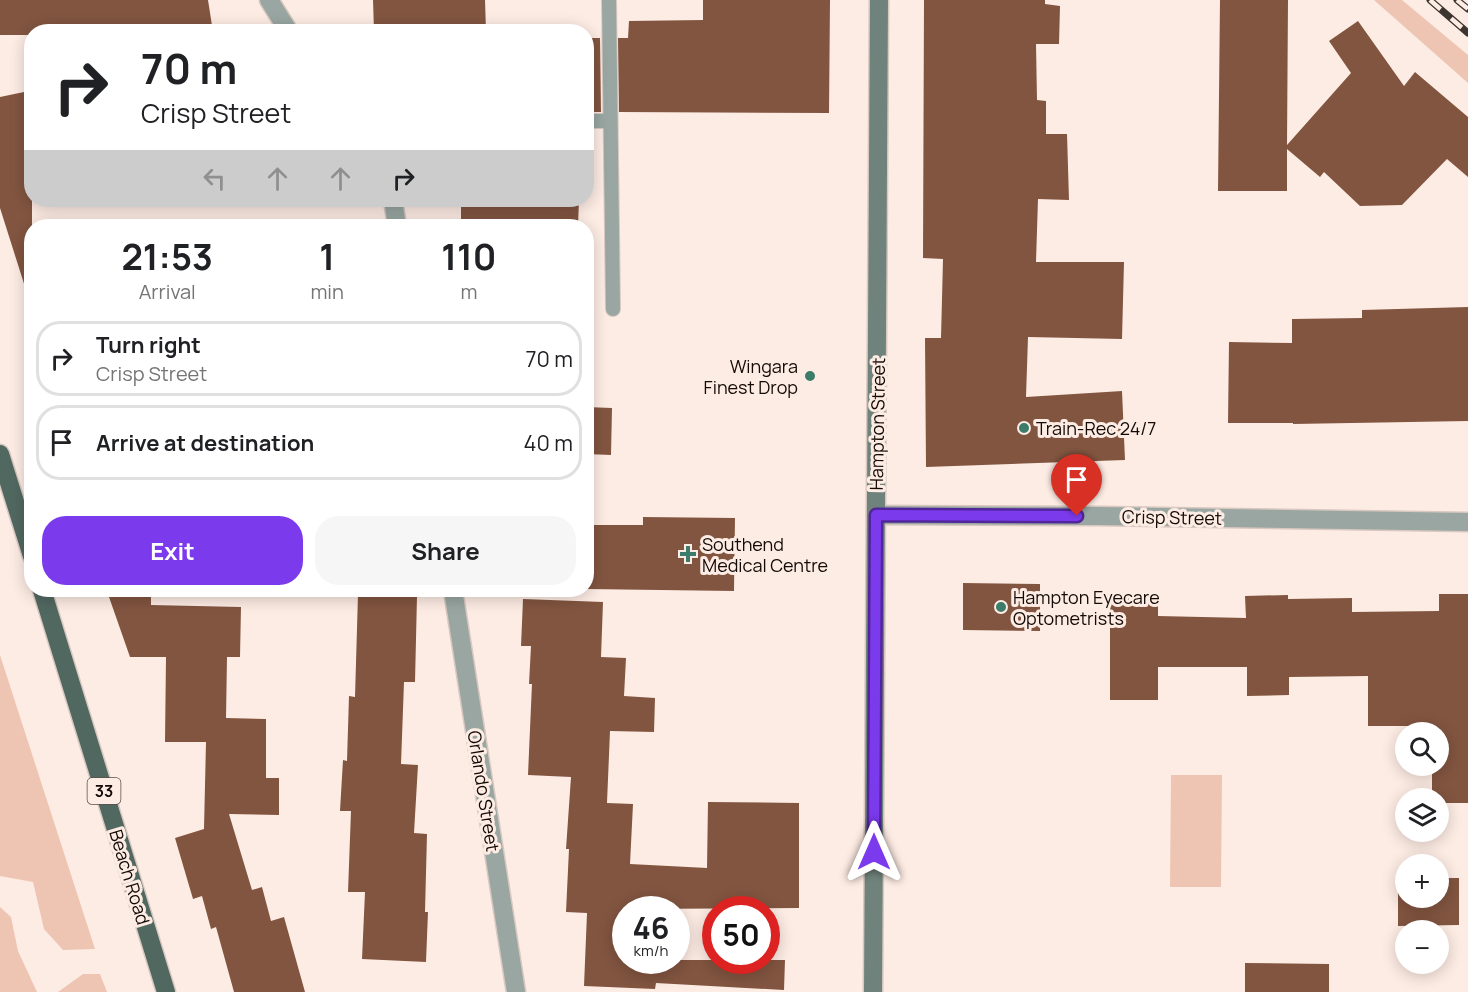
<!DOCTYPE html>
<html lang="en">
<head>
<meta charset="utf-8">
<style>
	:root { --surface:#fff; --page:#f6f6f6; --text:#202124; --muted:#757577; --line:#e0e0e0; --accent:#7c3aed }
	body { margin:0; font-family:Manrope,sans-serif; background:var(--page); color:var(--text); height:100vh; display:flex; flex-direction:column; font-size:22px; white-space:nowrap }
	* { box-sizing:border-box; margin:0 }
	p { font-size:20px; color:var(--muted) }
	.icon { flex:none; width:33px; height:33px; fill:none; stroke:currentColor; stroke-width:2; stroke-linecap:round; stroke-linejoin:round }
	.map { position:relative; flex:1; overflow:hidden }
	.side { position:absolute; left:24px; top:219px; width:570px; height:378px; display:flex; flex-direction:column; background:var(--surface); border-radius:24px; box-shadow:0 3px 15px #0003 }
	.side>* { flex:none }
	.top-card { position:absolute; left:24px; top:24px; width:570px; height:183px; border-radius:24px; box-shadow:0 3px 15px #0003; background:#fff; color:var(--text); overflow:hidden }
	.controls { position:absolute; left:1395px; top:722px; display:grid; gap:12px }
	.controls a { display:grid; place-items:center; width:54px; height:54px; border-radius:50%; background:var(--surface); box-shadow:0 3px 15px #0003; font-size:30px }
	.speed { position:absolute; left:612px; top:896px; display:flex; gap:12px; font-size:30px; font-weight:700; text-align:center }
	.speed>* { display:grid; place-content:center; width:78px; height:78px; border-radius:50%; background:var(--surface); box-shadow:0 3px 15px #0003; line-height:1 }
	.speed small { font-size:15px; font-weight:400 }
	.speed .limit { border:9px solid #d22; background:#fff; color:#111 }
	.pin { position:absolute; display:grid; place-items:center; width:51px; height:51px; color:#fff; margin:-62px -26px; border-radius:50% 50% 50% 0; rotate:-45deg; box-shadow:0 0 6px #0007 }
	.pin .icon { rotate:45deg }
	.me { position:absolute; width:66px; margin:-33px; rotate:0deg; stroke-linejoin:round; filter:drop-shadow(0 0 4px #0008) }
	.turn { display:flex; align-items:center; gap:21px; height:126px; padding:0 18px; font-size:27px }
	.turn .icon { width:78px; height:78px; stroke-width:2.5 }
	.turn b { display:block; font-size:42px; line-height:51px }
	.lanes { display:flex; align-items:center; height:57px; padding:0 18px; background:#0003; justify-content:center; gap:30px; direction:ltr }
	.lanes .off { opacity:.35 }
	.eta { display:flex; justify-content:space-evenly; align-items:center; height:102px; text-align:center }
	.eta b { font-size:36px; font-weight:700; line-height:42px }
	.cta { display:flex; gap:12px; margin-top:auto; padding:12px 18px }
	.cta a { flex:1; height:69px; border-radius:24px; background:var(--accent); color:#fff; font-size:24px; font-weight:700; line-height:69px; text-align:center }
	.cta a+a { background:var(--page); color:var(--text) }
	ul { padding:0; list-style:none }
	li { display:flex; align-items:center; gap:18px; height:75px; margin:0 12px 9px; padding:0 6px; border:3px solid var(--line); border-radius:24px }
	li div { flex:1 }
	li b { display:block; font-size:22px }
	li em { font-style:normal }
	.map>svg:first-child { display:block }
	.green { fill:#eec5b3 }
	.building { fill:#825540 }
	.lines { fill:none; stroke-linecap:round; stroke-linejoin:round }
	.service-casing { stroke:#d8c8c0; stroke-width:16 }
	.minor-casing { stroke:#d8c8c0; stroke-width:21 }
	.secondary-casing { stroke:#d8c8c0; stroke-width:21 }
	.primary-casing { stroke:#d8c8c0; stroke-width:21 }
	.service { stroke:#99a6a1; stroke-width:14 }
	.minor { stroke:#99a6a1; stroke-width:18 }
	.secondary { stroke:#6f827b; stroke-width:18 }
	.primary { stroke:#516861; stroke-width:18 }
	.rail-casing { stroke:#3f3530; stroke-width:7 }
	.rail { stroke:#fdece4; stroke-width:4.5; stroke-dasharray:14; stroke-linecap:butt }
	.route-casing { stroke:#51269a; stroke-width:15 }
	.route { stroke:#7c3aed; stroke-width:10 }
	.poi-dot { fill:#3c7c6a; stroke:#fdece4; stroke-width:2 }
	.labels { text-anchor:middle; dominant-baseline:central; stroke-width:6; stroke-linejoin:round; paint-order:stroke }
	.shield { fill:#fdece4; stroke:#594e49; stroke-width:1.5 }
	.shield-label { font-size:16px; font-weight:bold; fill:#130a06 }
	.poi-label { font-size:18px; fill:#130a06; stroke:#fdece4; text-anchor:start }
	.street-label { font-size:18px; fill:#130a06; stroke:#fdece4 }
</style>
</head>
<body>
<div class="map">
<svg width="1468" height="992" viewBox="0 0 1468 992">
	<rect width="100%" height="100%" fill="#fdece4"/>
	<!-- green -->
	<g class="green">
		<polygon points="1374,0 1402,0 1468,55 1468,83"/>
		<polygon points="0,655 95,949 63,950 44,929 33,882 0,876"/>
		<polygon points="1171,775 1222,775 1221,887 1170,887"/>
		<polygon points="0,907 11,917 18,951 37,992 0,992"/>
		<polygon points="83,974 100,974 107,992 58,992"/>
	</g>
	<!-- building -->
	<g class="building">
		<polygon points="0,0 208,0 213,32 32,32 32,35 0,35"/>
		<polygon points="373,0 485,0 486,32 374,32"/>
		<polygon points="703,0 830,0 829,113 619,112 618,38 628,38 629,21 703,20"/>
		<polygon points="924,0 1045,0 1045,4 1060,6 1059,44 1036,44 1037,100 1046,101 1046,134 1067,134 1069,200 1038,199 1036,262 1124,262 1122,339 1028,337 1026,397 1122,391 1125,460 926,467 925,338 941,338 943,259 923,258"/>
		<polygon points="1220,0 1288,0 1287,145 1351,73 1329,41 1358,21 1404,86 1415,72 1468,117 1468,177 1447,159 1402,205 1360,206 1324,172 1320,177 1287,149 1287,191 1218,191"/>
		<polygon points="586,38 600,38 601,112 586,112"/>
		<polygon points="24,92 29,118 32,118 32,289 26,290 0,208 0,97"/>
		<polygon points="461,200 579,200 578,226 461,226"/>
		<polygon points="1468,307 1468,421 1293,424 1293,423 1228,423 1229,342 1292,343 1292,319 1362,318 1362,310"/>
		<polygon points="586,407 612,408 611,455 586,454"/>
		<polygon points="643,517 735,518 734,591 586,589 586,525 643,525"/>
		<polygon points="963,583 1040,584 1040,631 963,630"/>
		<polygon points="358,594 417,596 415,682 404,682 401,764 418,765 414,833 427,834 425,912 428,912 426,962 362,959 365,892 348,892 351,811 340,811 343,760 347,761 349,696 355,697"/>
		<polygon points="1439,594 1468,594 1468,803 1438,803 1438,798 1432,798 1432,765 1438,765 1438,732 1431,732 1431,726 1368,726 1368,676 1289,677 1289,695 1247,696 1247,667 1158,667 1158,700 1110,700 1110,595 1158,595 1158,616 1246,618 1245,596 1288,595 1288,599 1352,598 1352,612 1439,611"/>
		<polygon points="109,597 151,597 151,605 241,607 240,657 227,657 226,718 266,719 266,778 279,778 279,815 229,814 252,890 262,887 271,921 284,917 305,992 234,992 216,927 211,929 202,896 193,899 175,838 204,829 206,742 165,742 166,657 130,657"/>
		<polygon points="523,599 603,602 601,657 626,658 624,696 655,698 654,732 610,731 607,803 633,804 630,864 707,868 708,802 799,803 799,908 626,909 626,960 785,960 784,990 656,983 655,989 584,986 587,913 566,912 569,849 566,849 571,777 528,775 532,684 529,684 531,646 521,646"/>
		<polygon points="1398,878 1406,878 1406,897 1438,897 1438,878 1459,878 1459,925 1398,926"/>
		<polygon points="1245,963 1329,964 1329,992 1245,992"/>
	</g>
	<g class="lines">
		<!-- service casing -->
		<g class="service-casing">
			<g id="service">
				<polyline points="609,0 613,309"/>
				<polyline points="586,121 610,121"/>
			</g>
		</g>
		<!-- minor casing -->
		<g class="minor-casing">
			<g id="minor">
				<polyline points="269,0 289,32"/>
				<polyline points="393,200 397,226"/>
				<polyline points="876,515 1099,516 1468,522"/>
				<polyline points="453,590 516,992"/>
			</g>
		</g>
		<!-- secondary casing -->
		<g class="secondary-casing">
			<polyline id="secondary" points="873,992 879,0"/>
		</g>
		<!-- primary casing -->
		<g class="primary-casing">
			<g id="primary">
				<polyline points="0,454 32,556"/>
				<polyline points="42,590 166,992"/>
			</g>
		</g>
		<!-- service -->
		<use href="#service" class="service"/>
		<!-- minor -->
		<use href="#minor" class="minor"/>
		<!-- secondary -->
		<use href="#secondary" class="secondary"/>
		<!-- primary -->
		<use href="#primary" class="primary"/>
		<!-- rail casing -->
		<g class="rail-casing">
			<g id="rail">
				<polyline points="1430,0 1468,33"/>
				<polyline points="1457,0 1468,9"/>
			</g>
		</g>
		<!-- rail -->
		<use href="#rail" class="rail"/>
	</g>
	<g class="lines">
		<!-- route casing -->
		<g class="route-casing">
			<polyline id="route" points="874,852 876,515 1077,516"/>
		</g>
		<!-- route -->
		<use href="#route" class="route"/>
	</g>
	<!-- markers -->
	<g class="poi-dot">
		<circle cx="810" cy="376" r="6"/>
		<circle cx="1024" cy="428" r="6"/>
		<path d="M685 545h6v6h6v6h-6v6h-6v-6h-6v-6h6z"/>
		<circle cx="1001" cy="607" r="6"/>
	</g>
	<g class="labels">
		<!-- shield labels -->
		<rect class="shield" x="87.5" y="778" width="33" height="26" rx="4.5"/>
		<g class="shield-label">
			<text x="104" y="791">33</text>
		</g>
		<!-- poi labels -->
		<g class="poi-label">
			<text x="798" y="366" text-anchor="end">Wingara<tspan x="798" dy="21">Finest Drop</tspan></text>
			<text x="1036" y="428">Train-Rec 24/7</text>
			<text x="702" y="544">Southend<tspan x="702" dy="21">Medical Centre</tspan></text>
			<text x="1013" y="597">Hampton Eyecare<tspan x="1013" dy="21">Optometrists</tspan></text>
		</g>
		<!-- street labels -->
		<g class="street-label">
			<text transform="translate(877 424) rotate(-89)">Hampton Street</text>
			<text transform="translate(1172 517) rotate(1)">Crisp Street</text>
			<text transform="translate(484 791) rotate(81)">Orlando Street</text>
			<text transform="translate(130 877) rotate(73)">Beach Road</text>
		</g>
	</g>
</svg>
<div class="controls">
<a><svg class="icon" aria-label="search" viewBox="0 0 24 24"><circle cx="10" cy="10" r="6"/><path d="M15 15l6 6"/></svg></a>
<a><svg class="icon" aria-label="layers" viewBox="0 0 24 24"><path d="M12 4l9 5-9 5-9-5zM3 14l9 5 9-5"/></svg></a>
<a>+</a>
<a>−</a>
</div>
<div class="speed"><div>46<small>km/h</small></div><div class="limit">50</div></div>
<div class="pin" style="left:1077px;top:516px;background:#d93025"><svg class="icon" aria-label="arrive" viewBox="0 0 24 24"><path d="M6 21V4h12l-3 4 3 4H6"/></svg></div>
<svg class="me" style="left:874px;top:852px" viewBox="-20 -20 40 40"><path d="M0-17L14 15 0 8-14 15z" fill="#7c3aed" stroke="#fff" stroke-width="4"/></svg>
<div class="top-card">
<div class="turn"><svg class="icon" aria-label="right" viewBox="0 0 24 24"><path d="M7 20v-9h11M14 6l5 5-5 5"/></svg><div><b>70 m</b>Crisp Street</div></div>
<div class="lanes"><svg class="icon off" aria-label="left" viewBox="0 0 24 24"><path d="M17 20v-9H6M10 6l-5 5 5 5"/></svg><svg class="icon off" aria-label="ahead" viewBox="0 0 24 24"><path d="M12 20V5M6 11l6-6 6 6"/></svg><svg class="icon off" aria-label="ahead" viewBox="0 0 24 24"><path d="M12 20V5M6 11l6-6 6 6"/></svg><svg class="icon" aria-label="right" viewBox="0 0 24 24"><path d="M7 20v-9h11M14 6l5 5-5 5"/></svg></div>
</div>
<section class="side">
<div class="eta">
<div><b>21:53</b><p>Arrival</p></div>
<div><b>1</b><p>min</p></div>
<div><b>110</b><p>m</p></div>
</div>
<ul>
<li><svg class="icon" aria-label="right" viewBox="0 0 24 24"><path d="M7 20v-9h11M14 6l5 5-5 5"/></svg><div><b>Turn right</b><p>Crisp Street</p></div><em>70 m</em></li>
<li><svg class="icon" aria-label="arrive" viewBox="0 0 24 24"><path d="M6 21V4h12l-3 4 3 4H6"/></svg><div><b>Arrive at destination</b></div><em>40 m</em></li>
</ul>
<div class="cta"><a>Exit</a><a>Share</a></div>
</section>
</div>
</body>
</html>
